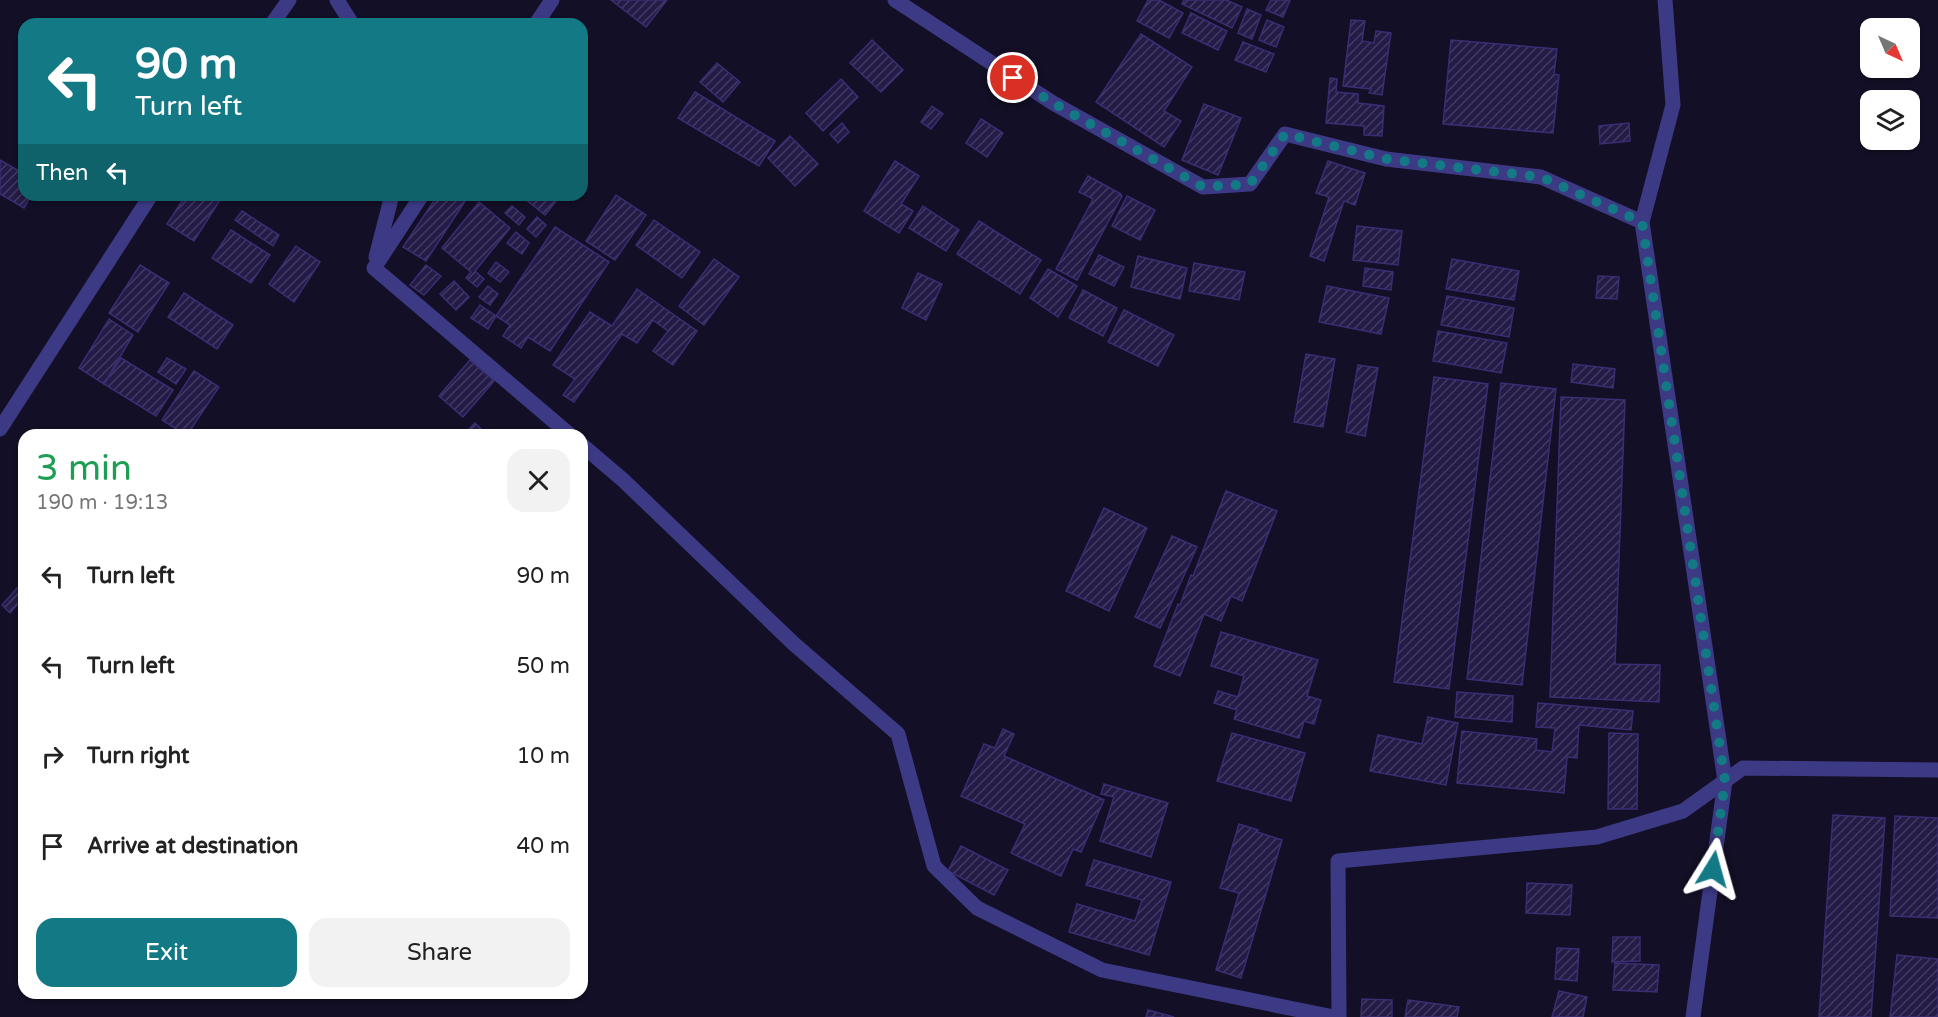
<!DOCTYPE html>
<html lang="en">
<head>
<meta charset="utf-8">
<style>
	:root { --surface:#fff; --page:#f2f2f2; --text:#222; --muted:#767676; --accent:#137a85 }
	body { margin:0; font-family:"Varela Round",sans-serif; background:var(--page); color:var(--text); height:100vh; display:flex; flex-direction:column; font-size:22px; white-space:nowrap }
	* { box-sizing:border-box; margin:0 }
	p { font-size:20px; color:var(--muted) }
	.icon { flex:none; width:33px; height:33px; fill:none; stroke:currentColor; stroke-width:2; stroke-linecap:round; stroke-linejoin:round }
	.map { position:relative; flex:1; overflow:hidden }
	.side { position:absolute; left:18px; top:429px; width:570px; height:570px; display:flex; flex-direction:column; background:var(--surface); border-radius:18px; box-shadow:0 2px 4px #0004 }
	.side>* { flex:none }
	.banner { position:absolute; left:18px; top:18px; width:570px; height:183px; border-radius:18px; box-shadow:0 2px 4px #0004; background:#137a85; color:#fff; overflow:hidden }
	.needle { width:39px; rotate:136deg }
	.tools { position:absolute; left:1860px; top:18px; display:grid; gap:12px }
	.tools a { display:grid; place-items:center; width:60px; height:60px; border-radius:12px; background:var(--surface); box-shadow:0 2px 4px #0004; font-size:30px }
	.pin { position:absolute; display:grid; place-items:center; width:51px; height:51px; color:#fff; margin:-26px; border:3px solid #fff; border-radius:50%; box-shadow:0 2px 6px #0007 }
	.me { position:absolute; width:66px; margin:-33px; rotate:8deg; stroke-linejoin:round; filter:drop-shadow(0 0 4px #0008) }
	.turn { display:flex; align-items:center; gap:21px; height:126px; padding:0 18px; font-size:27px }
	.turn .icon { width:78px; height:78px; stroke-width:2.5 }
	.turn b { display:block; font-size:42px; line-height:51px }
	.then { display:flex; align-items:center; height:57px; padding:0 18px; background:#0003; gap:12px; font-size:22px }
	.round { display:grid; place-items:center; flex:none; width:63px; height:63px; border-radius:18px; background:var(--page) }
	.headline { display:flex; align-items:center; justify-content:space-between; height:102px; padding:0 18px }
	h1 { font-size:36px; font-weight:600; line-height:45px; color:#1e9e55 }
	.action { display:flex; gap:12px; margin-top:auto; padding:12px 18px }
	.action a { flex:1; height:69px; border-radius:18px; background:var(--accent); color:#fff; font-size:24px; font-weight:600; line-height:69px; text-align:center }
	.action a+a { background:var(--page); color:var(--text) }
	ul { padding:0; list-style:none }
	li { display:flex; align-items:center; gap:18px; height:90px; padding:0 18px }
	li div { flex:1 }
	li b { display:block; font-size:22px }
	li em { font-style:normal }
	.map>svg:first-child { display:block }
	.building { fill:url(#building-hatch); stroke:#3b2d73; stroke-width:1.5 }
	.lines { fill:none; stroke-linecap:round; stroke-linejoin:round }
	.minor { stroke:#3d3a85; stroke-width:15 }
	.route { stroke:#137a85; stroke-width:10; stroke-dasharray:0 18 }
</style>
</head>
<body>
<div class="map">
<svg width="1938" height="1017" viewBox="0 0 1938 1017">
	<defs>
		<pattern id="building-hatch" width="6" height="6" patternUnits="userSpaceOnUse" patternTransform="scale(1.5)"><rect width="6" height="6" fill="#241b47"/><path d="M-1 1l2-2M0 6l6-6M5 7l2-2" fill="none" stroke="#433b63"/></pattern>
	</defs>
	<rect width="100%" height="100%" fill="#130f26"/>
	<!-- building -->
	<g class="building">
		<polygon points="611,0 667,0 646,27"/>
		<polygon points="1148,0 1159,0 1183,13 1169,38 1137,21"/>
		<polygon points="1184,0 1226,0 1242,7 1232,28 1182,4"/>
		<polygon points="1271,0 1290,0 1283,17 1266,10"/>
		<polygon points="1247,9 1261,15 1252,39 1238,33"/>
		<polygon points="1191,13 1227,31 1218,50 1182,33"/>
		<polygon points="1267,20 1284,27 1276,47 1259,40"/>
		<polygon points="1351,20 1365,21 1362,41 1374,43 1376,31 1391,33 1382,95 1369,93 1371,89 1343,86"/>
		<polygon points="1141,34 1192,67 1164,111 1181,121 1164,147 1096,102"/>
		<polygon points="872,40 903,70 881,92 850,63"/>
		<polygon points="1451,40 1557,49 1554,74 1559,75 1553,133 1443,124"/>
		<polygon points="1243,42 1274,54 1266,72 1235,60"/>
		<polygon points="717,63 740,82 723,102 700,82"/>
		<polygon points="1330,78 1337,79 1336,92 1358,94 1358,103 1384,106 1382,136 1364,135 1364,126 1326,123"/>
		<polygon points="841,79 858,97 823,131 806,113"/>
		<polygon points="695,92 775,141 759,166 678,118"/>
		<polygon points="1204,104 1241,118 1218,175 1182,160"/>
		<polygon points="932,106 943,114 931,129 921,122"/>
		<polygon points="981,119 1003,133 987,157 966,143"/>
		<polygon points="842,123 849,132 838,143 830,134"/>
		<polygon points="1629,123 1630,141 1600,144 1599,126"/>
		<polygon points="790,136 818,164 795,186 768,158"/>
		<polygon points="0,160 24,174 24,195 31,195 24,208 0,194"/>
		<polygon points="895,161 919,176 901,204 913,211 899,233 864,211"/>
		<polygon points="1328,161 1365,173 1355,205 1344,201 1324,261 1310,256 1329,197 1316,193"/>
		<polygon points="1088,176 1121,194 1119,195 1122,196 1077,280 1056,269 1093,199 1079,192"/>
		<polygon points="186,195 214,195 220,200 194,241 167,224"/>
		<polygon points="438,195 469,195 426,261 403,247"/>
		<polygon points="520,195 561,195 545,215"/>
		<polygon points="616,195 646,215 615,260 586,241"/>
		<polygon points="1127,196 1155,210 1140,240 1112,226"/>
		<polygon points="479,202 510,228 475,271 484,279 477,287 466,278 471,272 442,248"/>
		<polygon points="512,206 525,217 519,225 505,213"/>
		<polygon points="923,206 959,230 946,251 909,228"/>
		<polygon points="242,211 279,235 273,246 235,220"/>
		<polygon points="537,217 546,225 536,237 527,229"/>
		<polygon points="654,220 700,252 682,278 636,245"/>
		<polygon points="979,221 1041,260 1020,294 957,254"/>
		<polygon points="1357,226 1402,231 1398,265 1353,260"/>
		<polygon points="555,227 609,262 550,351 528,337 521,348 503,336 510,325 496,316"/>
		<polygon points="231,230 270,255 251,283 212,258"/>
		<polygon points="516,232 529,243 522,254 507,243"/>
		<polygon points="296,246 320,262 294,302 269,284"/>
		<polygon points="1099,255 1124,267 1114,286 1089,274"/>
		<polygon points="1138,256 1187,268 1180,299 1131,287"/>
		<polygon points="714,259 739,277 704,325 679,306"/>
		<polygon points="1452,259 1519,271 1514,300 1446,289"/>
		<polygon points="496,262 509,272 500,282 488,273"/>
		<polygon points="1194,263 1245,272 1239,300 1189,291"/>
		<polygon points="140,265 169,283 138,332 109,313"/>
		<polygon points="426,265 441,276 424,295 410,285"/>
		<polygon points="1365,268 1393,272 1391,290 1363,286"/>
		<polygon points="1048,269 1077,286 1058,317 1030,298"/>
		<polygon points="918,273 942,284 926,320 902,308"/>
		<polygon points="1598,276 1619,277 1617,299 1596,298"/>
		<polygon points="454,281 469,297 456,310 440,294"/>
		<polygon points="488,286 498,294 490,305 479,297"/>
		<polygon points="1327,286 1389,298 1381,334 1319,322"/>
		<polygon points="637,289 697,331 673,365 653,351 668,331 653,320 637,343 622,334 574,402 563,395 575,379 553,365 590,312 612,326"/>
		<polygon points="1083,290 1117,308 1103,336 1069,318"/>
		<polygon points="184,293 233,325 217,349 168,317"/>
		<polygon points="1447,296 1514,308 1509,337 1441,325"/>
		<polygon points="480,305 496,316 488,329 471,318"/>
		<polygon points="1124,310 1174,335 1158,366 1108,342"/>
		<polygon points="109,319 133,335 104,384 79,368"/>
		<polygon points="1438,331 1507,343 1501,373 1433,361"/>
		<polygon points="1306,354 1335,359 1323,427 1294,422"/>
		<polygon points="121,358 173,390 156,416 104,384"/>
		<polygon points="167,358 186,369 176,384 158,372"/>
		<polygon points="470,360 494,381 463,417 439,396"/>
		<polygon points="1573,364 1615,369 1613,388 1571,382"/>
		<polygon points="1358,365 1378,368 1365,436 1346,432"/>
		<polygon points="194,371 219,387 187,435 186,435 162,420"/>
		<polygon points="1434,377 1488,384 1449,689 1394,682"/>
		<polygon points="1501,383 1556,389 1522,685 1467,679"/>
		<polygon points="1561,397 1625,400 1615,664 1660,665 1659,702 1550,697"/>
		<polygon points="475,423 485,433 483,435 463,435"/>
		<polygon points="1226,491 1277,511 1242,601 1231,596 1221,621 1204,614 1180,676 1154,666 1178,604 1180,605 1191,575 1193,576"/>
		<polygon points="1104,508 1147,528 1109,611 1066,591"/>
		<polygon points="1172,536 1197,547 1160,628 1135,617"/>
		<polygon points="18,587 24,593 24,597 10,613 2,605"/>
		<polygon points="1221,632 1318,660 1307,696 1321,700 1314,724 1304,721 1299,738 1234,719 1237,710 1214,703 1218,691 1238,697 1244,676 1211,666"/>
		<polygon points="1457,692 1513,696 1512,722 1455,717"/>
		<polygon points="1538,703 1633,711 1631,730 1579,725 1577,758 1567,757 1564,793 1457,783 1462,731 1537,739 1536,750 1552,752 1555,728 1536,727"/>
		<polygon points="1428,717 1458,723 1446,785 1370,771 1378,735 1422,744"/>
		<polygon points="1003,729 1014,734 1004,756 1104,800 1081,852 1073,849 1061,876 1011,853 1025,824 961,796 984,744 995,748"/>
		<polygon points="1232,733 1305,753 1291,801 1217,781"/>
		<polygon points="1609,733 1638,734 1637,809 1608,809"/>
		<polygon points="1104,784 1168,803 1151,857 1100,841 1114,797 1101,794"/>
		<polygon points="1833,815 1885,818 1871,1017 1819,1017"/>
		<polygon points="1895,816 1938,818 1938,918 1890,916"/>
		<polygon points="1239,824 1258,830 1257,832 1282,840 1241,978 1216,970 1239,893 1220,888"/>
		<polygon points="961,846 1008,870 994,895 948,871"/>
		<polygon points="1094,860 1171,882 1149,955 1069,932 1077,904 1135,921 1142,900 1086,885"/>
		<polygon points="1527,883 1572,885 1570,915 1526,913"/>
		<polygon points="1613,937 1640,937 1640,961 1612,962"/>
		<polygon points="1557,948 1579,949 1577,981 1555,979"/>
		<polygon points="1897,955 1938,959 1938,1017 1890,1017"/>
		<polygon points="1615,963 1659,965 1657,992 1613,990"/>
		<polygon points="1559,991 1587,997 1583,1017 1552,1017"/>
		<polygon points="1362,999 1392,1000 1392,1017 1361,1017"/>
		<polygon points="1408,1000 1459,1007 1457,1017 1405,1017"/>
		<polygon points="1148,1010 1174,1017 1146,1017"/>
	</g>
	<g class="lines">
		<!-- minor -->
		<g class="minor">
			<polyline points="337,0 352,24"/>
			<polyline points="895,0 1053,103 1203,187 1250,184 1285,134 1386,159 1541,177 1642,222"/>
			<polyline points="1665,0 1673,105 1642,222 1725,781 1693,1017"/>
			<polyline points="272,24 289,0"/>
			<polyline points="536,24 552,0"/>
			<polyline points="422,195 374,268 570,435"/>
			<polyline points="376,257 392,195"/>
			<polyline points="0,429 151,195"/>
			<polyline points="582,445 623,480 794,644 898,734 934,866 977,908 1102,970 1334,1017"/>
			<polyline points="1339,1017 1338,861 1597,837 1683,811 1743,768 1938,770"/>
		</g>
	</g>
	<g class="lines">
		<!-- route -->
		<polyline class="route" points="1013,78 1053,103 1203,187 1250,184 1285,134 1386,159 1541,177 1642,222 1725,781 1713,869"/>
	</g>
</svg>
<div class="tools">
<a><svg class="needle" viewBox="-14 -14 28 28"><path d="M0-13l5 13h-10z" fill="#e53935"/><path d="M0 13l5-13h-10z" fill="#767676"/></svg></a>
<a><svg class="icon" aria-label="layers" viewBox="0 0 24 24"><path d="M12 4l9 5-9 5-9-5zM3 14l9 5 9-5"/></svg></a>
</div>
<div class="pin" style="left:1013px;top:78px;background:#d93025"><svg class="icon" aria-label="arrive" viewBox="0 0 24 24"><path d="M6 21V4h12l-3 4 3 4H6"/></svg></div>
<svg class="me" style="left:1713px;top:869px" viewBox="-20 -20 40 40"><path d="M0-17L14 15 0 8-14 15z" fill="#137a85" stroke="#fff" stroke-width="4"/></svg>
<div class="banner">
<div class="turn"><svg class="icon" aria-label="left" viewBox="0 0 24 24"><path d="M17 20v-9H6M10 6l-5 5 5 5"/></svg><div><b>90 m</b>Turn left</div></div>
<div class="then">Then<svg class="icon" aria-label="left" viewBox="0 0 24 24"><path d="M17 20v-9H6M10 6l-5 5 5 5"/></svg></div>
</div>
<section class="side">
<div class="headline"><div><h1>3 min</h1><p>190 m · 19:13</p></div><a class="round"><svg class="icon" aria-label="close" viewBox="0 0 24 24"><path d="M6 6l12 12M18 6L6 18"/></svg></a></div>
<ul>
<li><svg class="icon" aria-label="left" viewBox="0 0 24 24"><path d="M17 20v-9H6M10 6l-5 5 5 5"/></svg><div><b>Turn left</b></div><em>90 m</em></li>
<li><svg class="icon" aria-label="left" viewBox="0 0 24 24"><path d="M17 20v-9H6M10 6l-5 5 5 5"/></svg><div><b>Turn left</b></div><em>50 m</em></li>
<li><svg class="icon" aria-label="right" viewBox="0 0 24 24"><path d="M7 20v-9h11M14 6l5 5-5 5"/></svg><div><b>Turn right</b></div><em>10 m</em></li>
<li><svg class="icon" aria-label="arrive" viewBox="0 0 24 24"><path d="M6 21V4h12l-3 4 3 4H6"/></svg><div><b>Arrive at destination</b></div><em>40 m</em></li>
</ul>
<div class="action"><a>Exit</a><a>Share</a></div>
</section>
</div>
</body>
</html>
